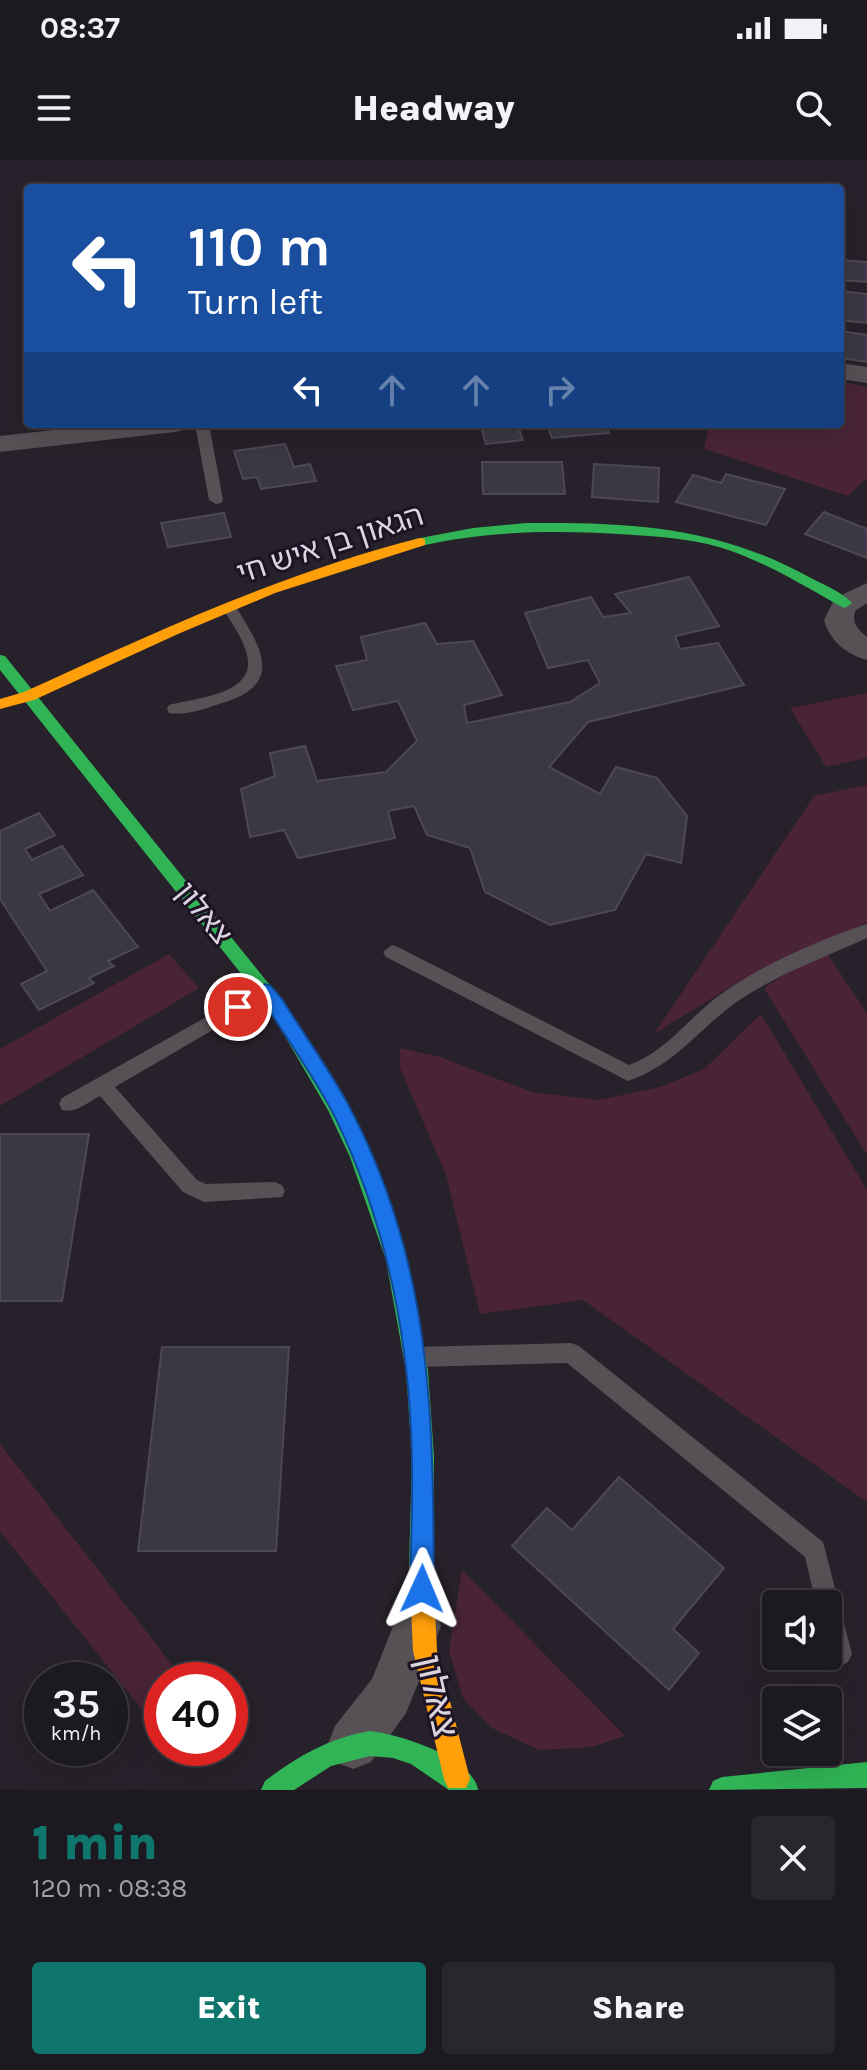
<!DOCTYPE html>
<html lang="en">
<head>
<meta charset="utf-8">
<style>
	:root { --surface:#1d1920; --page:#2a262d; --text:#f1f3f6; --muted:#a0a0a5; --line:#3b383e; --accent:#0f766e }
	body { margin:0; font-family:Karla,"Noto Sans Hebrew",sans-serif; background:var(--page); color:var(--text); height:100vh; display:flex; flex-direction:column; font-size:30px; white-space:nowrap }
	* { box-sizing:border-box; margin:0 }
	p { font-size:26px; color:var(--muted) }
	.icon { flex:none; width:44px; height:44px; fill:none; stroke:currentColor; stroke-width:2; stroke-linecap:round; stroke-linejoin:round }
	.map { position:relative; height:1630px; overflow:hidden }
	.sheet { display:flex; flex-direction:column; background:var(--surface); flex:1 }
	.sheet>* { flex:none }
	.top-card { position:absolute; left:24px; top:24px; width:820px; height:244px; border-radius:8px; box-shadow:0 8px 32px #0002,0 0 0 2px var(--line); background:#1a4fa0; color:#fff; overflow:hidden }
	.controls { position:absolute; left:762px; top:1430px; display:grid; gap:16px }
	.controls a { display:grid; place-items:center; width:80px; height:80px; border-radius:8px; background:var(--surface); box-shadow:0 8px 32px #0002,0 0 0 2px var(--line); font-size:40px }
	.speed { position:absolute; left:24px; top:1502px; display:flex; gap:16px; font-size:40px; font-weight:700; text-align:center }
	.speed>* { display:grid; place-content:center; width:104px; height:104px; border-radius:50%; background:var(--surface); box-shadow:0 8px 32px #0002,0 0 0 2px var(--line); line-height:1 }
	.speed small { font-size:20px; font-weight:400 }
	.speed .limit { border:12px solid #d22; background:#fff; color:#111 }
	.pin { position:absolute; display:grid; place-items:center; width:68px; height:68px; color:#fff; margin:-34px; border:4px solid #fff; border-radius:50%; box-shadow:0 2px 8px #0007 }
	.me { position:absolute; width:88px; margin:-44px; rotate:1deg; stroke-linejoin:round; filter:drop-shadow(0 0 6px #0008) }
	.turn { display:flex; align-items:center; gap:28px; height:168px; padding:0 32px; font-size:36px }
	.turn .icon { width:104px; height:104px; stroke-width:2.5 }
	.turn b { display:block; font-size:56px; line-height:68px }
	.lanes { display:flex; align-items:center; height:76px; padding:0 32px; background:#0003; justify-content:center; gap:40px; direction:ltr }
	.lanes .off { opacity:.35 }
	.round { display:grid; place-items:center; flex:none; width:84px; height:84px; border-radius:8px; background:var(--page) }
	.head { display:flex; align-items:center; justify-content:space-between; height:136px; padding:0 32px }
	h1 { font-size:48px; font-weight:800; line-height:60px; color:var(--accent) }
	.button { display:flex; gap:16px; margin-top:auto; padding:16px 32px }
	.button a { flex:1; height:92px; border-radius:8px; background:var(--accent); color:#fff; font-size:32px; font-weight:800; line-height:92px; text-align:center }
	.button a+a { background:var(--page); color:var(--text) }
	.status { display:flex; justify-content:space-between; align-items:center; height:56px; padding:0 40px; background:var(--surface); direction:ltr }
	.status svg { height:22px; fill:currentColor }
	header { display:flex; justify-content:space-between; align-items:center; height:104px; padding:0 32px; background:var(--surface); font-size:36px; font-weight:800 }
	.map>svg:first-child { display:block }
	.green { fill:#4a2435 }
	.building { fill:#3c3745; stroke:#4c4953; stroke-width:2 }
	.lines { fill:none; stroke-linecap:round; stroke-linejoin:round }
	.lane { fill:#575156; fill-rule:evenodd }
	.street { fill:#575156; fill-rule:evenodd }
	.fast { fill:#30b455; fill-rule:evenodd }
	.slow { fill:#ff9f0a; fill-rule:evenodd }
	.route { fill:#1a73e8; stroke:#114b97; stroke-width:2 }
	.labels { text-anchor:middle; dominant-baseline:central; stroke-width:6; stroke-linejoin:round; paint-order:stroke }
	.street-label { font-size:30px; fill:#dbd4e1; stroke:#1e1325 }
	.near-street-label { font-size:36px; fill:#dbd4e1; stroke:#1e1325 }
</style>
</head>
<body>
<div class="status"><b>08:37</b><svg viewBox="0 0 49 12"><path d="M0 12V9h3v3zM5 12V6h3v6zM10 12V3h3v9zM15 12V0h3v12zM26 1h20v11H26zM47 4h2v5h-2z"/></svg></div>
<header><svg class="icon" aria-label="menu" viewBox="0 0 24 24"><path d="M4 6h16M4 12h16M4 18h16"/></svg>Headway<svg class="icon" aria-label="search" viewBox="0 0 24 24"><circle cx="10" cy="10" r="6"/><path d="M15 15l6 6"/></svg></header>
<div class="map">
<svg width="867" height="1630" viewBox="0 0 867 1630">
	<rect width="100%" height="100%" fill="#27212b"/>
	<!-- green -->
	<g class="green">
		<polygon points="840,221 867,227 867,318 848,336 704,289 709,264 840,264"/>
		<polygon points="867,533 867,598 826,607 790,548"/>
		<polygon points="867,625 867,763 738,822 654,874 814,636"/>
		<polygon points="824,789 867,853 867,995 764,828"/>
		<polygon points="169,794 199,828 0,946 0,889"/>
		<polygon points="761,854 867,1030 867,1342 583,1140 480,1154 446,1015 400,908 400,888 440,897 532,932 599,940 660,927 704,909"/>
		<polygon points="0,1284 184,1520 162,1520 162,1575 0,1371"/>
		<polygon points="462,1410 625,1576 592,1587 539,1590 492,1568 463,1538 449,1491"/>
	</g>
	<!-- building -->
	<g class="building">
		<polygon points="842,100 867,102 867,122 841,120"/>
		<polygon points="840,131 867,134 867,163 840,160"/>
		<polygon points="840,171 867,175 867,202 840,198"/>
		<polygon points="480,264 517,264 523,280 486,284"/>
		<polygon points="547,264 605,264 609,273 552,278"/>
		<polygon points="285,284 294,307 310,304 316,321 261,329 257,317 243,319 234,291"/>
		<polygon points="482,302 562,302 565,334 483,334"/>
		<polygon points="594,304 659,308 658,342 592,337"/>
		<polygon points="726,314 785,329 766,365 676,342 693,315 721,323"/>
		<polygon points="824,352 867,369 867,398 805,374"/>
		<polygon points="224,353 231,377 168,387 161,363"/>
		<polygon points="689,417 719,466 675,476 680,489 718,483 744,525 588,562 549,607 600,634 616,607 657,618 687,656 681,703 646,694 615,750 550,765 485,732 470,688 427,675 414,646 388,651 395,678 298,698 284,670 250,677 241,629 275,616 270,593 305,586 317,621 386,612 417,581 398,541 353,550 336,506 367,500 361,477 425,463 437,484 473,481 502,535 464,545 467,563 570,542 600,523 588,500 548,508 525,453 591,437 603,457 631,453 615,434"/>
		<polygon points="39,653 55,675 25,689 32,700 62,686 83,715 39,734 50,751 93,730 138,787 108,801 114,806 89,818 94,823 39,850 21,824 47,811 0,739 0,671"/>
		<polygon points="0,974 89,974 62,1141 0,1141"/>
		<polygon points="162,1187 289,1187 276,1391 138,1391"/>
		<polygon points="619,1317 724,1408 673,1469 699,1493 669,1530 512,1386 547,1348 572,1370"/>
	</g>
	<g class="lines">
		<!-- lane -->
		<g class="lane">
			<polygon points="195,264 209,264 223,340 221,343 216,344 209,340"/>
			<path d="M 229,442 L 234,444 C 261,487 287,525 219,544 C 205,549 184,556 169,553 L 167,549 L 169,545 C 200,537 265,534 244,486 C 239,472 229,460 222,447 Z"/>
			<path d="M 867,764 L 867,778 C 823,798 778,814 738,841 C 698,869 677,904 628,921 L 386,797 L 383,792 L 392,785 L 398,787 L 629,905 C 663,893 685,863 712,841 C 750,810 820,779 867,764 Z"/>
			<path d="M 265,824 L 271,826 L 274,831 L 271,836 L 115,927 L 197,1020 L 206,1024 L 275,1022 L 282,1025 L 285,1031 L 282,1037 L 204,1042 L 183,1032 L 100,936 C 88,942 75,954 62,950 L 59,944 L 62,938 Z"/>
			<polygon points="571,1183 579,1186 823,1382 852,1494 848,1502 840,1506 832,1502 828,1494 828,1444 816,1444 805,1397 567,1203 416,1207 408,1204 405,1197 408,1190 416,1187"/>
		</g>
		<!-- street -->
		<g class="street">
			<polygon points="840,203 867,207 867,223 840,219"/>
			<polygon points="106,264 188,264 184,270 175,272 0,292 0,276"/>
			<path d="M 867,423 L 867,443 L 855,451 C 852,463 857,469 867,477 L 867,500 C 846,494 830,481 824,460 L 835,438 Z"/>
			<polygon points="417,1442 434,1449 441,1466 406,1553 371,1602 353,1609 335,1602 328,1584 335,1566 372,1519 400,1449"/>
		</g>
		<!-- fast -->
		<g class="fast">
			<path d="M 526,363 C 630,362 718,366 811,418 C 824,425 842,432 852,443 L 845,448 L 840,446 C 801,424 762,400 719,387 C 691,379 662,377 634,375 C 561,370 491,370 420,386 L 413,382 L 415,379 L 473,368 Z"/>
			<polygon points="0,495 5,496 281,839 343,940 370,997 406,1100 428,1211 434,1297 433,1407 429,1415 421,1419 413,1415 409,1407 412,1297 406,1211 386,1100 350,997 328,950 269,849 0,510"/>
			<path d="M 370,1571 C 399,1574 473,1597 478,1630 L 449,1630 L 411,1604 L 393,1598 L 370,1596 L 331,1606 L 294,1630 L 261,1630 L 265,1621 C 298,1596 329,1578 370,1571 Z"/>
			<polygon points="867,1602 867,1628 709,1630 713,1621 722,1617"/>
		</g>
		<!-- slow -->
		<g class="slow">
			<path d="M 420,378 L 425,379 L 425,385 L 275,433 L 178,474 L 34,540 L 0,549 L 0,539 L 24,532 C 153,473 282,413 420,378 Z"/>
			<polygon points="421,1395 429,1399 433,1407 437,1491 470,1619 466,1628 448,1628 444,1619 413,1491 409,1407 413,1399"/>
		</g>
	</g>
	<!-- route -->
	<path class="route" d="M 265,824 L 271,826 L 282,839 C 304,875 330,910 350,948 C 433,1106 433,1256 434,1429 L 431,1438 L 422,1441 L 414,1438 L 410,1429 C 411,1377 414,1323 411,1271 C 406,1162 383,1057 336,959 C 317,921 291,885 269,850 L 263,842 L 238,854 L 229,847 L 231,842 Z"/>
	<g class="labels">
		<!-- street labels -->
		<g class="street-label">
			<text transform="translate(330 384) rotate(-18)">הגאון בן איש חי</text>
			<text transform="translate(204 753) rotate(51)">צאלון</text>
		</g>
		<!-- near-street labels -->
		<g class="near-street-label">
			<text transform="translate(437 1536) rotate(77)">צאלון</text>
		</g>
	</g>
</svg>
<div class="controls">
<a><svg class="icon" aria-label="sound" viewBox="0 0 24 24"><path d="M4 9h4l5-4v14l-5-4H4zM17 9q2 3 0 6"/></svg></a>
<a><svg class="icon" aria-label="layers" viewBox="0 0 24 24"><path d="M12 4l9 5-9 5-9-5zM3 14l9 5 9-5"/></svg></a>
</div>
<div class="speed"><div>35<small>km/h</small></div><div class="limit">40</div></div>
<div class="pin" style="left:238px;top:847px;background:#d93025"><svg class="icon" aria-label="arrive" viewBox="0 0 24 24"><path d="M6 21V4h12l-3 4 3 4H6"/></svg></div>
<svg class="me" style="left:422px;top:1429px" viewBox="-20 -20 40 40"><path d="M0-17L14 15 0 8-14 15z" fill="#1a73e8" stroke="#fff" stroke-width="4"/></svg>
<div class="top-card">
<div class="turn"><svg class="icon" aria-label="left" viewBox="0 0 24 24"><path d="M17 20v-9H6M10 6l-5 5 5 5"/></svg><div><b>110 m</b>Turn left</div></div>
<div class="lanes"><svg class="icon" aria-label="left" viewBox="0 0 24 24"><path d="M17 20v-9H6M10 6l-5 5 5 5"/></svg><svg class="icon off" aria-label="ahead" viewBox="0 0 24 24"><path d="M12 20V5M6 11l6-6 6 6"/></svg><svg class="icon off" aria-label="ahead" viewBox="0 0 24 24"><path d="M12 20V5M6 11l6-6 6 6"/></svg><svg class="icon off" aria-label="right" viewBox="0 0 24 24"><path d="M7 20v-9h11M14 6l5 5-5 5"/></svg></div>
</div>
</div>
<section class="sheet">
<div class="head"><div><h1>1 min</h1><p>120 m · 08:38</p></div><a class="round"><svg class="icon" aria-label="close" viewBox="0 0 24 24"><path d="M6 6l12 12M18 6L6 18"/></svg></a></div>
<div class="button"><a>Exit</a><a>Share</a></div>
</section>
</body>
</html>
